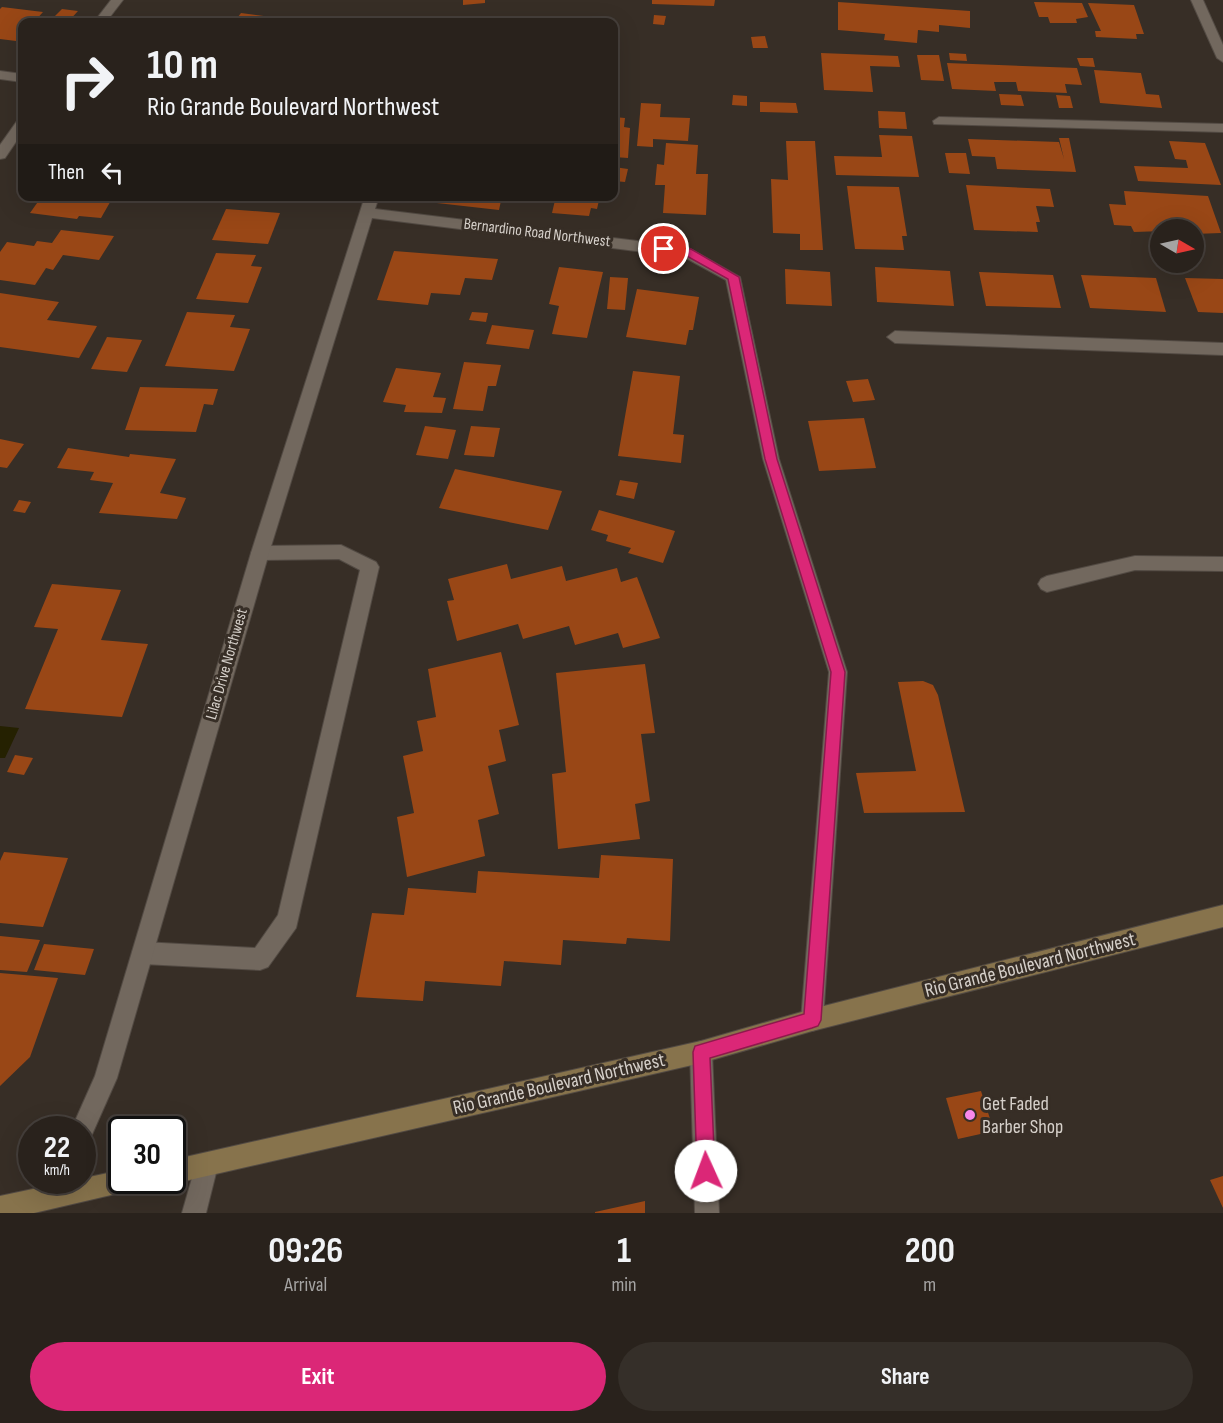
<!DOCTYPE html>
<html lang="en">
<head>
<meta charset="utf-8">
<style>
	:root { --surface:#29221c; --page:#352f29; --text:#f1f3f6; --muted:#a5a4a3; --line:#453f3b; --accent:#db2777 }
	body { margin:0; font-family:"Sofia Sans Condensed",sans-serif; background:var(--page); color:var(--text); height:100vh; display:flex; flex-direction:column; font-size:22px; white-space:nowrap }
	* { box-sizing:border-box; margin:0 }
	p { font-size:20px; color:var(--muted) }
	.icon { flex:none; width:33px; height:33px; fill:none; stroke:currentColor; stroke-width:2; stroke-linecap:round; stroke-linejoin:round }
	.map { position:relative; height:1213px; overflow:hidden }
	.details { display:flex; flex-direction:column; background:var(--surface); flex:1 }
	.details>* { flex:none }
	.guide { position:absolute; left:18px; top:18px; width:600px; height:183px; border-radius:12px; box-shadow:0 6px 24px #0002,0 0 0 2px var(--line); background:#29221c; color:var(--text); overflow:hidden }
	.needle { width:39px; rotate:99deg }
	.buttons { position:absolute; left:1150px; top:219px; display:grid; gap:12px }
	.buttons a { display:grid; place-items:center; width:54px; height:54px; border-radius:50%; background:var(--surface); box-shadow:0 6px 24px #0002,0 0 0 2px var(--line); font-size:30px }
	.speed { position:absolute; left:18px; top:1116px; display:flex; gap:12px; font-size:30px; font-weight:700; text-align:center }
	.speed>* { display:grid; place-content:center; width:78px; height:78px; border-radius:50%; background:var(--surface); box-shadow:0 6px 24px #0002,0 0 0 2px var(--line); line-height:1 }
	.speed small { font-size:15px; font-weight:400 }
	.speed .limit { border:3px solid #111; border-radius:9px; background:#fff; color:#111 }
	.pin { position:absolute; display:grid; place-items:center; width:51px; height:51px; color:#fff; margin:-26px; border:3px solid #fff; border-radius:50%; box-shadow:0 2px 6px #0007 }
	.me { position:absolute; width:66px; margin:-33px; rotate:358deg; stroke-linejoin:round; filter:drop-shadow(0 0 4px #0008) }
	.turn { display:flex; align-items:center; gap:21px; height:126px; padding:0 30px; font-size:27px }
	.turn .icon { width:78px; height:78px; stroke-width:2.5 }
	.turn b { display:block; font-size:42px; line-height:51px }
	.then { display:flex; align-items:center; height:57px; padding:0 30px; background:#0003; gap:12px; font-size:22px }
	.eta { display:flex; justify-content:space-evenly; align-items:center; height:102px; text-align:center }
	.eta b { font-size:36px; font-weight:700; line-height:42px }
	.primary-button { display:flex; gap:12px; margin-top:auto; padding:12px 30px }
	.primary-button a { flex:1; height:69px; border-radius:36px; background:var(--accent); color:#fff; font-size:24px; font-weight:700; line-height:69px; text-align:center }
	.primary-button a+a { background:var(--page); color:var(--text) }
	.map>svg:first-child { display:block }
	.water { fill:#252101 }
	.building { fill:#994716 }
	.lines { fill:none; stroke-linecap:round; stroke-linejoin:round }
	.lane-casing { stroke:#524a43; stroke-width:2 }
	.street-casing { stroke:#524a43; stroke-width:2 }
	.secondary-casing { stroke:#524a43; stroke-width:2 }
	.lane { fill:#72685e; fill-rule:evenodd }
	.street { fill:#72685e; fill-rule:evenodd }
	.secondary { fill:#87734c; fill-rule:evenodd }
	.route { fill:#db2777; stroke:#8e194d; stroke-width:1.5 }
	.poi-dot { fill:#f888eb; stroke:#372e26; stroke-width:2 }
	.labels { text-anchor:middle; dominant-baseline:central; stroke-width:6; stroke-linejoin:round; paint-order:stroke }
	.street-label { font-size:16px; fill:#d6d0ca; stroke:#372e26 }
	.near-street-label { font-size:20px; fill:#d6d0ca; stroke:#372e26 }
	.near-poi-label { font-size:20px; fill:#d6d0ca; stroke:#372e26; text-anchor:start }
</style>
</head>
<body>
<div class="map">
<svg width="1223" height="1213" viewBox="0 0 1223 1213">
	<rect width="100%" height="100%" fill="#372e26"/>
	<!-- water -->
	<polygon class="water" points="0,726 19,728 5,758 0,758"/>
	<!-- building -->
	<g class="building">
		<polygon points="463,0 485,0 485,3 463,5"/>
		<polygon points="652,0 715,0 714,6 652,4"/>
		<polygon points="838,2 970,11 970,28 939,25 939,32 918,30 917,43 884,40 885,34 838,30"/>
		<polygon points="1034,2 1082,3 1088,17 1076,19 1077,23 1050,23 1048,17 1039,17"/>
		<polygon points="1088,3 1134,5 1144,34 1136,34 1137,39 1096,37 1095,31 1101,31"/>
		<polygon points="2,7 43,12 34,22 22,22 22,35 16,41 0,39 0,9"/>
		<polygon points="62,9 78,11 68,22 49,22"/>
		<polygon points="241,13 295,20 294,22 234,22"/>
		<polygon points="654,15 666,16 664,25 653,24"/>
		<polygon points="179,16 201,18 198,22 174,22"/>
		<polygon points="765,36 768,48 753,48 751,37"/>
		<polygon points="821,53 898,56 900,67 870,66 873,92 824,90"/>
		<polygon points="949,53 966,54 967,61 950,60"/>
		<polygon points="917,55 939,55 944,81 921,80"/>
		<polygon points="1077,58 1093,58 1095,67 1080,66"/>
		<polygon points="947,63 1077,68 1082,85 1065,84 1067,93 1018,91 1016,82 994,82 996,91 952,89"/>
		<polygon points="1094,70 1141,73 1146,94 1159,95 1162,108 1100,103"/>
		<polygon points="999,94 1021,95 1024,106 1001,105"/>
		<polygon points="733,95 747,96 747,106 732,105"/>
		<polygon points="1056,95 1070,96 1073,108 1059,108"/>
		<polygon points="760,102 796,103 798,113 760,112"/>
		<polygon points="641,103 661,104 660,117 690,118 688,141 653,139 653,147 637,146"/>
		<polygon points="878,111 905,112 907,129 879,128"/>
		<polygon points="614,117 625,118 624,127 630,128 628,158 614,157"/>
		<polygon points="879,135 912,136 919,177 836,175 834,156 882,157"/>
		<polygon points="1059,138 1069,138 1076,172 997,169 995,157 972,156 968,139 1059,142 1064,159"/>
		<polygon points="786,141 815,141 823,250 800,250 800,234 773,233 771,179 788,180"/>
		<polygon points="1169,141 1205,143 1221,185 1138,181 1134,166 1188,168 1186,160 1175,159"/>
		<polygon points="666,143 698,145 696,174 708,174 706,215 663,213 665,185 655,185 657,164 664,165"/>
		<polygon points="945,153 966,153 970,174 949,173"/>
		<polygon points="614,167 628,169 625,182 614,181"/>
		<polygon points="966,185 1050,189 1054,207 1036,206 1040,222 1036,222 1038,232 974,230"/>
		<polygon points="847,186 899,187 907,236 902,236 904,250 855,249"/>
		<polygon points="1124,191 1208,196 1221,233 1194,234 1194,230 1134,232 1131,226 1114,225 1109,204 1126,205"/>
		<polygon points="42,196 54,197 113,197 101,218 79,216 77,219 30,213"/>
		<polygon points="430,196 502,196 499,210 428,202"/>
		<polygon points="556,196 600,196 597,209 591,208 589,216 552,213"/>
		<polygon points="226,209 280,213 268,244 212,240"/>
		<polygon points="61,230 114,236 99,260 63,255 53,270 46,268 35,285 0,280 0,252 7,242 34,246 37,241 52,243"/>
		<polygon points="394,251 498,259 492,280 465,278 460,295 431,293 428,305 377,300"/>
		<polygon points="216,253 256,255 251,266 262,267 248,303 196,299"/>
		<polygon points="559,267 603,272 587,338 552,334 559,306 549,304"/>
		<polygon points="875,267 950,271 954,306 877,302"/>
		<polygon points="785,269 830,272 832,306 786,304"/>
		<polygon points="979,272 1053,275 1061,308 986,306"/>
		<polygon points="1081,275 1156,278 1166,312 1090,308"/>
		<polygon points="610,277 628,278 625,310 607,309"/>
		<polygon points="1185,278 1223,279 1223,313 1198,312"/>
		<polygon points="637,289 699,297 693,330 689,330 686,345 626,337"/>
		<polygon points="0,293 59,302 47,320 97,326 79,358 0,347"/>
		<polygon points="187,312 235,315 230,327 250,329 234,371 165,366"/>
		<polygon points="472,312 488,313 486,322 469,320"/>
		<polygon points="492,325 534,330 529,349 486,344"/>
		<polygon points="107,337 142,340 127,372 91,369"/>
		<polygon points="464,362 501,365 496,386 488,386 483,411 453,409"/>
		<polygon points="396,368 441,373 433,397 446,398 442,413 404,412 406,405 383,402"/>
		<polygon points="633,371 680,376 673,434 684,435 681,463 618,456"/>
		<polygon points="868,379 875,400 853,402 846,381"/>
		<polygon points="140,387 218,389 213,405 204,404 196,432 125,430"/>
		<polygon points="864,418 876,468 819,471 808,421"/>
		<polygon points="425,426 456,430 448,459 416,455"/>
		<polygon points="471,426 500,428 494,457 464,455"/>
		<polygon points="0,439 24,444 7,468 0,467"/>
		<polygon points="68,448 129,457 130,454 176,459 160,493 186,498 177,519 99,513 113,483 90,480 94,472 57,468"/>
		<polygon points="455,469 562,491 548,530 439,508"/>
		<polygon points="620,480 638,483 634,499 616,495"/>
		<polygon points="19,500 31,502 25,513 13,511"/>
		<polygon points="599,510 675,531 663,563 628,553 631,548 606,541 608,535 591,530"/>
		<polygon points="507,564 511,579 562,566 566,581 617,568 621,582 637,577 660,638 623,648 618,633 575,645 569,626 523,639 518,624 457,641 447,601 454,600 448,579"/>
		<polygon points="52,584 121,590 101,640 148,644 122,717 25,709 58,629 34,627"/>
		<polygon points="501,652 519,725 499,730 506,761 488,766 499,814 478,820 485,856 407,877 397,817 414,813 403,756 423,751 417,721 436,717 428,669"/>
		<polygon points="645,664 655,733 641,734 650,801 635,804 640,839 558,849 552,774 566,772 556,673"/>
		<polygon points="923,681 933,685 938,695 965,812 864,813 856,773 916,771 898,682"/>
		<polygon points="15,755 33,758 24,775 7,772"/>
		<polygon points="4,852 68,858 43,927 0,923 0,861"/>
		<polygon points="601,855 673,859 670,941 627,938 626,944 563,940 561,965 504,961 501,986 425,981 423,1001 356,997 372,913 404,915 408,888 476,893 478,871 599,878"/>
		<polygon points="0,936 40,940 27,972 0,970"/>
		<polygon points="44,944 94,949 85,975 34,970"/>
		<polygon points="0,973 58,978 30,1057 0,1086"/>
		<polygon points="981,1091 994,1131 958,1139 946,1098"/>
		<polygon points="1223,1176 1223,1208 1210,1180"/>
		<polygon points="645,1201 645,1213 595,1213 595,1212"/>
	</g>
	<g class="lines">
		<!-- lane casing -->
		<g class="lane-casing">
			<g id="lane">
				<polygon points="939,117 1223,124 1223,132 934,124 933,121"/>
				<polygon points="895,331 1223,343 1223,355 895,343 887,337"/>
				<polygon points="341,545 376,562 379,567 296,928 268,967 260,970 143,964 135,961 132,953 135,945 143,942 255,948 278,915 360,570 339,559 260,560 254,558 251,553 254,548 260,546"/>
				<polygon points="1135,556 1223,557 1223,571 1135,570 1047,592 1041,589 1038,584 1041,579 1047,576"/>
			</g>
		</g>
		<!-- street casing -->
		<g class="street-casing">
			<g id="street">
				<polygon points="111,0 123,0 106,22 94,22"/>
				<polygon points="1191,0 1203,0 1223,45 1223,62 1217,58"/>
				<polygon points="0,71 22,74 22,82 0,79"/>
				<polygon points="22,120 22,133 5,158 0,159 0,145 17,121"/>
				<polygon points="365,196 379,196 375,209 687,247 740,277 779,459 847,672 823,1020 820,1028 812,1031 804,1028 801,1020 829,672 763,459 726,280 684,257 372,218 269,553 117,1078 90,1139 82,1143 82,1130 71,1130 95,1076 251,553"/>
				<polygon points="701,1041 709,1044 712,1052 719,1213 695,1213 690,1052 693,1044"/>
				<polygon points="206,1153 214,1157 218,1165 206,1213 182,1213 198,1157"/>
			</g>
		</g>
		<!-- secondary casing -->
		<g class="secondary-casing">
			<g id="secondary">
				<polygon points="1223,905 1223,927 812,1031 701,1063 172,1184 164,1180 172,1180 172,1160 701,1041 812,1009"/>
				<polygon points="122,1170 122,1180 145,1180 141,1188 34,1213 0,1213 0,1196"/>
			</g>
		</g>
		<!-- lane -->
		<use href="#lane" class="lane"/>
		<!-- street -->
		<use href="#street" class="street"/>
		<!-- secondary -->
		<use href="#secondary" class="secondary"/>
	</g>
	<!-- route -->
	<polygon class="route" points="664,245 691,249 739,277 777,459 845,672 821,1020 818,1026 812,1028 710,1058 715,1171 712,1177 706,1180 699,1177 697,1171 693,1052 695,1046 804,1014 831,672 765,459 728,279 685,255 660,252 660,247"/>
	<!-- markers -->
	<circle class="poi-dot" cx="970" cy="1115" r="6"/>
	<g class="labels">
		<!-- street labels -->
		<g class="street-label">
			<text transform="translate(537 233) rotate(7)">Bernardino Road Northwest</text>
			<text transform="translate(227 664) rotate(-74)">Lilac Drive Northwest</text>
		</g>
		<!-- near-street labels -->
		<g class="near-street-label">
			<text transform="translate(1030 965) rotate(-14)">Rio Grande Boulevard Northwest</text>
			<text transform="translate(559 1084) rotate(-13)">Rio Grande Boulevard Northwest</text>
		</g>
		<!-- near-poi labels -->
		<g class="near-poi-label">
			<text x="982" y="1104">Get Faded<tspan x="982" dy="23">Barber Shop</tspan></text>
		</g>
	</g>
</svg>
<div class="buttons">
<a><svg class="needle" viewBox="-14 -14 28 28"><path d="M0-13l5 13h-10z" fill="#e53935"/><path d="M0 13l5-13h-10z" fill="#a5a4a3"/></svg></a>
</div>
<div class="speed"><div>22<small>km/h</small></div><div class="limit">30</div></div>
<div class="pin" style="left:664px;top:249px;background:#d93025"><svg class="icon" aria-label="arrive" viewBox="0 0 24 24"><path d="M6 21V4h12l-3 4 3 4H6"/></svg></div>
<svg class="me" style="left:706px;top:1171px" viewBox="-20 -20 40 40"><circle r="19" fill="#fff"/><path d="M0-13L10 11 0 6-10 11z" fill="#db2777"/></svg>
<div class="guide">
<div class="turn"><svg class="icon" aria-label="right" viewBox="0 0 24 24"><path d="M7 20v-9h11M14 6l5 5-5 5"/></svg><div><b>10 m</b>Rio Grande Boulevard Northwest</div></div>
<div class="then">Then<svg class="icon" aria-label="left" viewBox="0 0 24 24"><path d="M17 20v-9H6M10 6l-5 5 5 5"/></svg></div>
</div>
</div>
<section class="details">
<div class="eta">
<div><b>09:26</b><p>Arrival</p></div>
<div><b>1</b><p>min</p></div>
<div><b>200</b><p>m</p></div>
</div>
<div class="primary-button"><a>Exit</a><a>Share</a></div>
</section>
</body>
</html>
